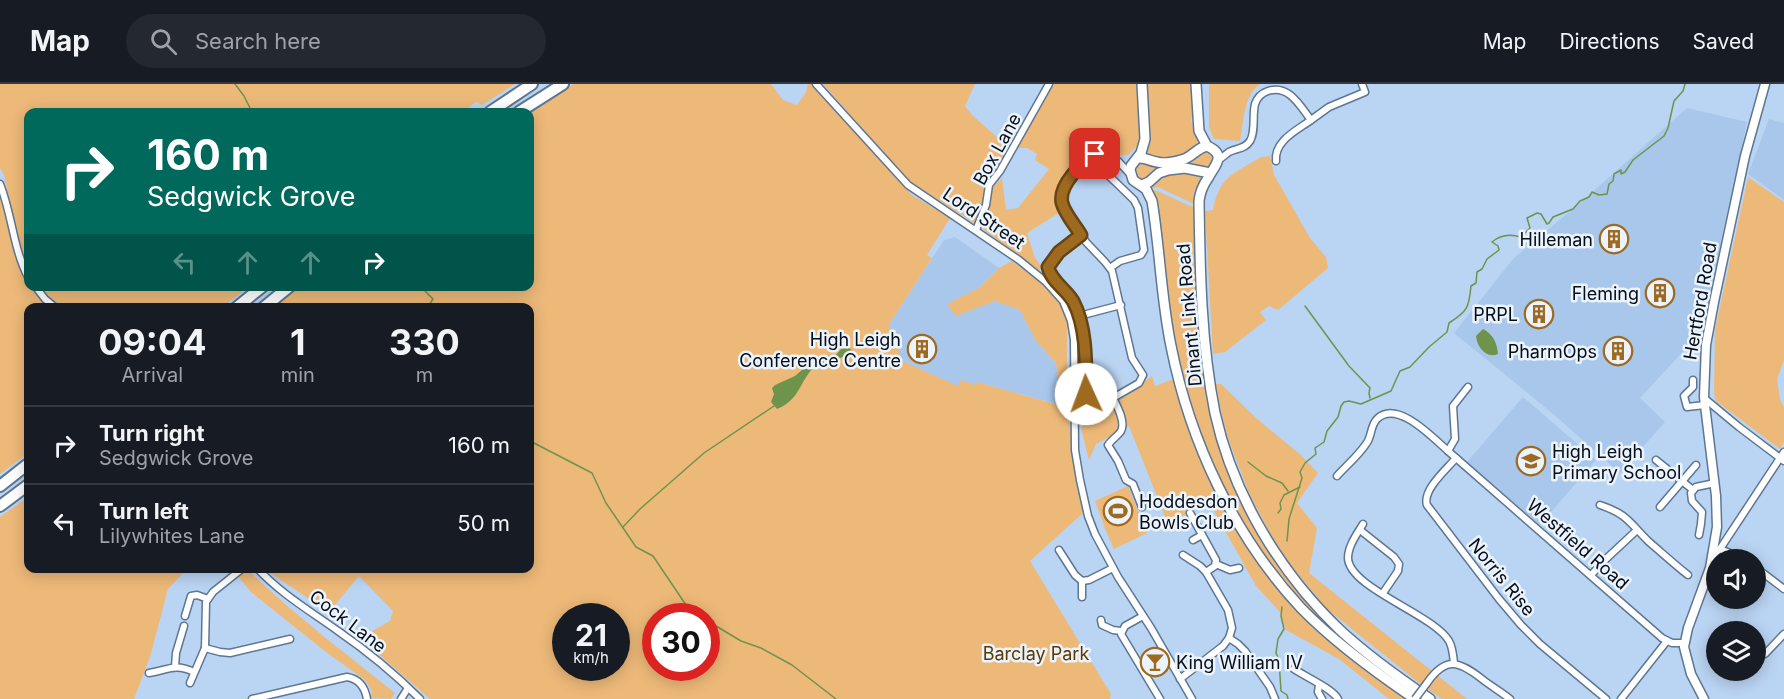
<!DOCTYPE html>
<html lang="en">
<head>
<meta charset="utf-8">
<style>
	:root { --surface:#171b24; --page:#242831; --text:#f1f3f6; --muted:#9ea1a6; --line:#363941 }
	body { margin:0; font-family:Inter,sans-serif; background:var(--page); color:var(--text); height:100vh; display:flex; flex-direction:column; font-size:22px; white-space:nowrap }
	* { box-sizing:border-box; margin:0 }
	p { font-size:20px; color:var(--muted) }
	.icon { flex:none; width:33px; height:33px; fill:none; stroke:currentColor; stroke-width:2; stroke-linecap:round; stroke-linejoin:round }
	.map { position:relative; flex:1; overflow:hidden }
	.drawer { position:absolute; left:24px; top:219px; width:510px; height:270px; display:flex; flex-direction:column; background:var(--surface); border-radius:12px; box-shadow:0 3px 15px #0003 }
	.drawer>* { flex:none }
	.guide { position:absolute; left:24px; top:24px; width:510px; height:183px; border-radius:12px; box-shadow:0 3px 15px #0003; background:#00695c; color:#fff; overflow:hidden }
	.fabs { position:absolute; left:1706px; top:465px; display:grid; gap:12px }
	.fabs a { display:grid; place-items:center; width:60px; height:60px; border-radius:50%; background:var(--surface); box-shadow:0 3px 15px #0003; font-size:30px }
	.speed { position:absolute; left:552px; top:519px; display:flex; gap:12px; font-size:30px; font-weight:700; text-align:center }
	.speed>* { display:grid; place-content:center; width:78px; height:78px; border-radius:50%; background:var(--surface); box-shadow:0 3px 15px #0003; line-height:1 }
	.speed small { font-size:15px; font-weight:400 }
	.speed .limit { border:9px solid #d22; background:#fff; color:#111 }
	.pin { position:absolute; display:grid; place-items:center; width:51px; height:51px; color:#fff; margin:-26px; border-radius:12px; box-shadow:0 3px 9px #0006 }
	.me { position:absolute; width:66px; margin:-33px; rotate:358deg; stroke-linejoin:round; filter:drop-shadow(0 0 4px #0008) }
	.turn { display:flex; align-items:center; gap:21px; height:126px; padding:0 24px; font-size:27px }
	.turn .icon { width:78px; height:78px; stroke-width:2.5 }
	.turn b { display:block; font-size:42px; line-height:51px }
	.lanes { display:flex; align-items:center; height:57px; padding:0 24px; background:#0003; justify-content:center; gap:30px; direction:ltr }
	.lanes .off { opacity:.35 }
	.eta { display:flex; justify-content:space-evenly; align-items:center; height:102px; text-align:center }
	.eta b { font-size:36px; font-weight:700; line-height:42px }
	ul { padding:0; list-style:none }
	li { display:flex; align-items:center; gap:18px; height:78px; padding:0 24px; border-top:2px solid var(--line) }
	li div { flex:1 }
	li b { display:block; font-size:22px }
	li em { font-style:normal }
	header { display:flex; align-items:center; gap:36px; box-sizing:border-box; height:84px; padding:0 30px; background:var(--surface); border-bottom:2px solid var(--line) }
	header strong { font-size:28px }
	nav { display:flex; gap:33px; margin-inline-start:auto; font-size:21px }
	.search { width:420px; height:54px; background:var(--page); display:flex; align-items:center; gap:15px; box-sizing:border-box; padding:0 21px; border-radius:33px; color:var(--muted); font-size:22px }
	.map>svg:first-child { display:block }
	.built { fill:#a8c7eb }
	.green { fill:#edb979; fill-rule:evenodd }
	.water { fill:#6e944c }
	.lines { fill:none; stroke-linecap:round; stroke-linejoin:round }
	.stream { stroke:#6e944c; stroke-width:1.5 }
	.street-casing { stroke:#5e7691; stroke-width:9 }
	.secondary-casing { stroke:#5e7691; stroke-width:11 }
	.primary-casing { stroke:#5e7691; stroke-width:12 }
	.highway-casing { stroke:#5e7691; stroke-width:14 }
	.street { stroke:#fff; stroke-width:6 }
	.secondary { stroke:#fff; stroke-width:8 }
	.primary { stroke:#fff; stroke-width:9 }
	.highway { stroke:#fff; stroke-width:10 }
	.street-bridge-casing { stroke:#5e7691; stroke-width:9; stroke-linecap:butt }
	.street-bridge { stroke:#fff; stroke-width:6 }
	.route-casing { stroke:#664515; stroke-width:15 }
	.route { stroke:#9d6a20; stroke-width:10 }
	.labels { text-anchor:middle; dominant-baseline:central; stroke-width:5; stroke-linejoin:round; paint-order:stroke }
	.street-label { font-size:18px; fill:#050d17; stroke:#ebf3fd }
	.poi-label { font-size:18px; fill:#050d17; stroke:#ebf3fd; text-anchor:end }
	.park-label { font-size:18px; fill:#5d3900; stroke:#ebf3fd }
</style>
</head>
<body>
<header>
<strong>Map</strong>
<div class="search"><svg class="icon" aria-label="search" viewBox="0 0 24 24"><circle cx="10" cy="10" r="6"/><path d="M15 15l6 6"/></svg>Search here</div>
<nav><a>Map</a><a>Directions</a><a>Saved</a></nav>
</header>
<div class="map">
<svg width="1784" height="615" viewBox="0 0 1784 615">
	<rect width="100%" height="100%" fill="#bad4f3"/>
	<!-- built -->
	<g class="built">
		<polygon points="1687,24 1747,38 1701,248 1640,314 1665,338 1620,389 1552,329 1454,249 1514,174 1580,119"/>
		<polygon points="1769,35 1784,39 1784,116 1748,90"/>
		<polygon points="955,153 999,184 979,204 948,221 956,231 995,217 1020,226 1036,257 1056,279 1059,300 1067,323 977,298 975,301 959,303 897,275 889,250 890,239 944,156"/>
		<polygon points="1523,313 1596,376 1540,441 1467,378"/>
	</g>
	<!-- green -->
	<g class="green">
		<polygon points="0,0 515,0 482,21 476,18 462,28 28,28 28,188 19,161 4,91 0,84"/>
		<path d="M 574,0 L 771,0 L 783,16 L 797,21 L 806,8 L 808,0 L 811,0 L 823,11 L 912,111 L 950,134 L 927,171 L 932,174 L 890,239 L 889,250 L 892,263 L 900,265 L 898,275 L 958,302 L 961,296 L 975,301 L 977,298 L 1066,323 L 1059,300 L 1056,279 L 1036,257 L 1020,226 L 995,217 L 956,232 L 947,220 L 979,204 L 999,184 L 1012,177 L 1051,206 L 1063,223 L 1067,239 L 1067,323 L 1084,428 L 1030,477 L 1111,610 L 1110,615 L 430,615 L 360,554 L 390,537 L 393,527 L 359,492 L 329,528 L 264,485 L 530,484 L 530,224 L 272,223 L 299,203 L 530,202 L 529,28 L 546,15 ZM 566,532 L 616,532 L 616,584 L 566,584 ZM 656,532 L 706,532 L 706,584 L 656,584 Z"/>
		<polygon points="823,0 975,0 965,22 972,31 998,54 1005,70 996,91 984,107 980,133 976,140 910,98"/>
		<path d="M 1050,0 L 1138,0 L 1142,49 L 1137,62 L 1128,71 C 1106,72 1100,61 1087,44 L 1076,55 L 1069,70 L 1071,85 L 1060,100 L 1058,114 L 1062,127 L 1027,149 L 1035,174 L 1042,183 L 1039,187 L 984,146 L 983,138 L 991,105 L 1002,94 L 1006,126 L 1018,124 L 1049,85 L 1035,76 L 1037,70 L 1027,64 L 1018,64 L 1050,4 Z"/>
		<path d="M 1145,0 L 1192,0 L 1194,31 L 1191,34 C 1191,39 1197,55 1200,60 C 1195,63 1193,67 1188,69 C 1175,79 1158,73 1144,70 L 1149,52 Z"/>
		<path d="M 1209,0 L 1260,0 C 1243,12 1244,38 1240,57 L 1214,55 L 1209,43 Z"/>
		<path d="M 1205,67 C 1212,69 1215,74 1211,81 L 1205,84 L 1188,81 L 1189,79 L 1191,79 L 1195,76 L 1199,68 Z"/>
		<path d="M 1261,73 L 1270,72 L 1274,91 L 1310,154 L 1326,173 L 1328,184 L 1278,226 L 1269,222 L 1260,228 L 1266,236 L 1225,268 L 1213,270 L 1205,127 L 1213,126 C 1220,91 1234,90 1261,73 Z"/>
		<polygon points="1142,78 1157,81 1157,85 1150,88 1149,94 1144,96 1137,93 1134,88 1136,81"/>
		<path d="M 1192,88 L 1203,92 C 1201,96 1193,109 1193,111 C 1194,114 1195,116 1195,119 L 1192,119 L 1158,103 L 1150,105 L 1148,102 L 1165,90 Z"/>
		<polygon points="1748,93 1784,118 1784,276 1777,295 1780,316 1784,323 1784,358 1780,365 1716,317 1714,309 1715,246"/>
		<path d="M 1155,106 L 1190,122 L 1196,122 L 1204,283 L 1233,393 L 1301,508 L 1425,615 L 1420,615 L 1414,611 C 1372,580 1330,550 1295,512 C 1240,451 1199,366 1180,287 C 1166,228 1160,167 1152,107 Z"/>
		<path d="M 0,107 C 11,137 8,173 28,199 L 28,202 L 31,203 L 41,214 L 52,223 L 28,224 L 28,369 L 0,390 Z"/>
		<polygon points="37,203 249,203 221,224 63,223 45,210"/>
		<polygon points="1152,292 1155,302 1174,295 1239,449 1269,494 1304,532 1409,615 1389,615 1339,575 1286,546 1280,528 1256,502 1209,418 1168,440 1129,342 1096,360 1089,376 1081,344"/>
		<polygon points="1215,300 1221,300 1256,334 1302,372 1318,389 1297,419 1317,444 1309,489 1467,615 1442,615 1418,598 1327,525 1282,471 1250,412 1227,352"/>
		<polygon points="1128,402 1147,449 1114,465 1106,447 1095,417"/>
		<polygon points="28,413 28,484 187,485 168,505 150,573 134,615 0,615 0,433"/>
		<path d="M 232,485 L 247,485 C 293,530 345,569 395,609 L 391,615 L 371,614 L 372,607 L 365,596 L 326,568 L 251,508 Z"/>
	</g>
	<!-- water -->
	<g class="water">
		<path d="M 1483,245 C 1493,250 1497,259 1498,270 C 1486,275 1477,263 1476,252 Z"/>
		<path d="M 849,264 L 853,267 C 848,269 842,274 836,276 C 829,279 820,277 814,283 C 799,298 800,316 777,325 L 771,318 L 774,310 L 772,304 L 775,301 L 795,292 L 817,273 L 836,271 L 841,265 Z"/>
	</g>
	<g class="lines">
		<!-- stream -->
		<g class="stream">
			<polyline points="235,0 244,12 252,28"/>
			<polyline points="420,202 433,215 427,224"/>
			<polyline points="1305,222 1349,282 1370,304 1369,309 1370,314"/>
			<polyline points="530,357 592,389 606,419 636,463 653,472 688,524 701,532"/>
			<polyline points="1248,378 1266,392 1282,399 1288,407"/>
			<polyline points="1278,429 1281,425 1280,419 1284,411 1300,403"/>
			<polyline points="623,443 640,425 704,369 774,322"/>
			<path d="M 1287,457 L 1289,435 L 1302,394 L 1300,388 L 1305,379 L 1316,370 L 1315,364 L 1324,358 L 1327,347 L 1338,333 L 1341,322 L 1344,318 L 1349,317 L 1361,320 L 1391,307 L 1400,287 L 1410,283 L 1429,263 L 1447,248 L 1449,239 C 1468,227 1469,223 1471,202 L 1476,199 L 1477,188 L 1482,185 L 1487,175 L 1499,166 L 1498,162 L 1492,158 C 1500,151 1511,150 1521,153 L 1530,144 L 1527,134 L 1537,129 L 1541,130 L 1547,140 L 1549,139 L 1553,133 L 1573,125 L 1580,117 L 1589,113 L 1592,108 L 1599,111 L 1607,110 L 1609,100 L 1613,97 L 1614,90 L 1621,86 L 1621,90 L 1625,88 L 1633,76 L 1664,52 L 1668,44 L 1674,17 L 1683,7 L 1685,0"/>
			<polyline points="1282,523 1281,532 1284,545 1278,555 1276,569 1279,576 1281,607 1287,611 1288,615"/>
			<polyline points="706,536 741,557 761,564 792,581 836,615"/>
		</g>
		<!-- street casing -->
		<g class="street-casing">
			<g id="street">
				<polyline points="816,0 908,101 1019,176 1046,198 1063,217 1071,237 1074,256 1075,366 1080,396 1088,432 1095,450 1118,493 1151,544 1192,615"/>
				<path d="M 1218,76 C 1222,74 1226,70 1229,68 C 1237,64 1245,65 1250,57 C 1256,47 1252,32 1255,20 C 1257,14 1262,9 1268,7 C 1289,0 1300,22 1311,36 L 1329,23 L 1365,8 L 1362,0"/>
				<path d="M 1276,77 C 1274,57 1296,47 1311,36"/>
				<polyline points="1103,86 1134,116 1138,124 1144,166 1141,171 1120,177 1110,184"/>
				<path d="M 0,100 C 12,130 13,164 28,193"/>
				<polyline points="976,146 986,121 989,101 1000,87 1049,0"/>
				<path d="M 1081,151 C 1069,160 1054,169 1048,183 L 1054,195 L 1071,214 L 1079,232 L 1083,255 L 1087,312 L 1090,315 L 1113,314 L 1139,299 L 1143,291 L 1132,274 L 1112,187 L 1105,178 L 1086,158 L 1066,127 L 1062,115 L 1064,104 L 1079,83 L 1095,70 L 1104,70 L 1118,77 L 1130,90"/>
				<polyline points="35,202 45,215 56,224"/>
				<polyline points="1079,232 1121,221"/>
				<polyline points="1693,296 1693,303 1684,312 1687,323 1705,321"/>
				<path d="M 1113,314 C 1117,322 1126,338 1121,347 C 1118,352 1111,356 1108,361 L 1118,377 L 1126,396 L 1133,400 L 1142,423"/>
				<polyline points="1704,314 1739,343 1784,377"/>
				<polyline points="1448,367 1455,355 1453,322 1468,303"/>
				<path d="M 1456,374 C 1447,385 1422,406 1427,421 L 1499,515 L 1521,541 L 1540,560 L 1606,615"/>
				<polyline points="1656,376 1693,406"/>
				<path d="M 1337,392 C 1346,382 1358,372 1366,360 C 1372,353 1370,342 1377,335 C 1397,315 1433,354 1448,367 L 1662,554 L 1672,559 L 1684,559"/>
				<path d="M 1600,421 C 1627,430 1629,438 1648,457 C 1661,468 1674,480 1688,491"/>
				<polyline points="1660,423 1696,381"/>
				<polyline points="1190,429 1216,476 1215,482 1206,488"/>
				<path d="M 1363,440 C 1357,450 1348,462 1348,474 C 1349,504 1433,530 1449,557 C 1453,564 1453,572 1454,579"/>
				<polyline points="1360,446 1394,473 1399,480 1398,487 1383,509"/>
				<polyline points="1699,451 1701,440 1702,428 1692,417 1691,409 1696,403 1715,399"/>
				<polyline points="1193,456 1202,451"/>
				<polyline points="1720,465 1746,476"/>
				<polyline points="1059,466 1075,491 1082,497 1089,496 1113,484"/>
				<polyline points="1713,471 1720,465 1784,368"/>
				<polyline points="1216,480 1230,486 1239,484"/>
				<polyline points="1755,483 1784,505"/>
				<path d="M 257,484 C 280,509 310,527 338,547 C 367,567 395,590 420,615"/>
				<polyline points="1591,491 1607,474 1637,446"/>
				<polyline points="1082,513 1082,497"/>
				<polyline points="185,532 191,512 197,511 208,515"/>
				<polyline points="1143,532 1125,542 1121,550 1160,615"/>
				<polyline points="1101,536 1102,541 1113,546 1121,547"/>
				<polyline points="1229,554 1238,560 1245,567 1270,603 1275,615"/>
				<polyline points="205,564 220,568 230,569 290,555"/>
				<polyline points="1765,570 1784,550"/>
				<polyline points="175,583 176,569 184,542"/>
				<path d="M 1294,585 C 1306,593 1333,605 1338,615"/>
				<path d="M 149,589 C 169,586 174,579 194,588"/>
				<polyline points="1180,595 1223,562 1229,554 1232,544 1228,526 1206,488 1200,482 1183,471"/>
				<polyline points="190,599 205,564 206,518 213,508 243,484"/>
				<path d="M 1427,599 C 1446,572 1459,577 1482,595 C 1491,602 1501,608 1510,615"/>
				<polyline points="1319,601 1318,608 1322,615"/>
				<path d="M 252,615 L 347,593 C 359,595 365,603 367,615"/>
				<polyline points="401,615 408,604"/>
				<polyline points="1621,615 1667,557"/>
			</g>
		</g>
		<!-- secondary casing -->
		<g class="secondary-casing">
			<polyline id="secondary" points="1704,615 1691,590 1684,563 1688,544 1710,484 1717,443 1716,412 1704,313 1706,261 1714,218 1745,72 1765,0"/>
		</g>
		<!-- primary casing -->
		<g class="primary-casing">
			<g id="primary">
				<path d="M 1142,0 L 1145,55 L 1141,69 L 1131,82 L 1130,86 L 1133,96 L 1146,105 L 1152,117 C 1160,165 1161,214 1171,262 C 1190,358 1234,452 1301,524 C 1335,559 1375,588 1415,615"/>
				<polyline points="1196,0 1199,47 1207,62"/>
				<path d="M 1138,74 C 1146,73 1149,77 1157,78 C 1164,80 1174,78 1181,76 C 1192,74 1196,64 1207,62 C 1228,71 1214,82 1208,94 C 1203,101 1200,108 1199,117 C 1200,188 1201,259 1215,329 C 1233,411 1280,489 1340,546 C 1368,572 1399,594 1430,615"/>
				<polyline points="1142,101 1149,98 1159,89 1168,86 1185,84 1210,89"/>
			</g>
		</g>
		<!-- highway casing -->
		<g class="highway-casing">
			<g id="highway">
				<polyline points="490,28 532,0"/>
				<polyline points="519,28 563,0"/>
				<polyline points="236,224 263,202"/>
				<polyline points="263,224 290,202"/>
				<polyline points="0,402 28,380"/>
				<polyline points="0,422 28,401"/>
			</g>
		</g>
		<!-- street -->
		<use href="#street" class="street"/>
		<!-- secondary -->
		<use href="#secondary" class="secondary"/>
		<!-- primary -->
		<use href="#primary" class="primary"/>
		<!-- highway -->
		<use href="#highway" class="highway"/>
		<!-- street-bridge casing -->
		<g class="street-bridge-casing">
			<polyline id="street-bridge" points="1415,615 1427,599"/>
		</g>
		<!-- street-bridge -->
		<use href="#street-bridge" class="street-bridge"/>
	</g>
	<g class="lines">
		<!-- route casing -->
		<g class="route-casing">
			<path id="route" d="M 1086,310 C 1086,280 1087,243 1073,217 C 1066,205 1051,197 1048,183 L 1059,168 L 1081,151 C 1075,141 1065,130 1062,119 C 1058,101 1082,79 1095,70"/>
		</g>
		<!-- route -->
		<use href="#route" class="route"/>
	</g>
	<!-- icons -->
	<defs>
		<g id="building-ring" transform="scale(1.5)"><circle r="9.5" fill="#ebf3fd" stroke="#9d6a20" stroke-width="1.5"/><path d="M-4-6H4V6H1V3H-1V6H-4ZM-2.5-4.3h1.7v1.8h-1.7ZM.8-4.3h1.7v1.8H.8ZM-2.5-1h1.7V.8h-1.7ZM.8-1h1.7V.8H.8Z" fill="#9d6a20"/></g>
		<g id="school-ring" transform="scale(1.5)"><circle r="9.5" fill="#ebf3fd" stroke="#9d6a20" stroke-width="1.5"/><path d="M0-5L7-2L0 1L-7-2ZM-4 1L0 2.5L4 1V4Q0 6-4 4Z" fill="#9d6a20"/></g>
		<g id="stadium-ring" transform="scale(1.5)"><circle r="9.5" fill="#ebf3fd" stroke="#9d6a20" stroke-width="1.5"/><path d="M0-5a6.5 5 0 1 0 0 10a6.5 5 0 1 0 0-10ZM-3.5-1.8h7v3.6h-7Z" fill="#9d6a20"/></g>
		<g id="bar-ring" transform="scale(1.5)"><circle r="9.5" fill="#ebf3fd" stroke="#9d6a20" stroke-width="1.5"/><path d="M-6-5H6L.8 .8V4.5H3.5V6h-7V4.5H-.8V.8Z" fill="#9d6a20"/></g>
	</defs>
	<g fill-rule="evenodd">
		<use href="#building-ring" x="1614" y="155"/>
		<use href="#building-ring" x="1660" y="209"/>
		<use href="#building-ring" x="1539" y="230"/>
		<use href="#building-ring" x="922" y="265"/>
		<use href="#building-ring" x="1618" y="267"/>
		<use href="#school-ring" x="1531" y="377"/>
		<use href="#stadium-ring" x="1118" y="427"/>
		<use href="#bar-ring" x="1155" y="578"/>
	</g>
	<g class="labels">
		<!-- street labels -->
		<g class="street-label">
			<text transform="translate(997 65) rotate(-61)">Box Lane</text>
			<text transform="translate(984 134) rotate(34)">Lord Street</text>
			<text transform="translate(1700 217) rotate(-80)">Hertford Road</text>
			<text transform="translate(1189 231) rotate(-95)">Dinant Link Road</text>
			<text transform="translate(1578 460) rotate(41)">Westfield Road</text>
			<text transform="translate(1502 493) rotate(51)">Norris Rise</text>
			<text transform="translate(348 537) rotate(37)">Cock Lane</text>
		</g>
		<!-- poi labels -->
		<g class="poi-label">
			<text x="1593" y="155">Hilleman</text>
			<text x="1639" y="209">Fleming</text>
			<text x="1518" y="230">PRPL</text>
			<text x="901" y="255">High Leigh<tspan x="901" dy="21">Conference Centre</tspan></text>
			<text x="1597" y="267">PharmOps</text>
			<text x="1552" y="367" text-anchor="start">High Leigh<tspan x="1552" dy="21">Primary School</tspan></text>
			<text x="1139" y="417" text-anchor="start">Hoddesdon<tspan x="1139" dy="21">Bowls Club</tspan></text>
			<text x="1176" y="578" text-anchor="start">King William IV</text>
		</g>
		<!-- park labels -->
		<g class="park-label">
			<text x="1036" y="569">Barclay Park</text>
		</g>
	</g>
</svg>
<div class="fabs">
<a><svg class="icon" aria-label="sound" viewBox="0 0 24 24"><path d="M4 9h4l5-4v14l-5-4H4zM17 9q2 3 0 6"/></svg></a>
<a><svg class="icon" aria-label="layers" viewBox="0 0 24 24"><path d="M12 4l9 5-9 5-9-5zM3 14l9 5 9-5"/></svg></a>
</div>
<div class="speed"><div>21<small>km/h</small></div><div class="limit">30</div></div>
<div class="pin" style="left:1095px;top:70px;background:#d93025"><svg class="icon" aria-label="arrive" viewBox="0 0 24 24"><path d="M6 21V4h12l-3 4 3 4H6"/></svg></div>
<svg class="me" style="left:1086px;top:310px" viewBox="-20 -20 40 40"><circle r="19" fill="#fff"/><path d="M0-13L10 11 0 6-10 11z" fill="#9d6a20"/></svg>
<div class="guide">
<div class="turn"><svg class="icon" aria-label="right" viewBox="0 0 24 24"><path d="M7 20v-9h11M14 6l5 5-5 5"/></svg><div><b>160 m</b>Sedgwick Grove</div></div>
<div class="lanes"><svg class="icon off" aria-label="left" viewBox="0 0 24 24"><path d="M17 20v-9H6M10 6l-5 5 5 5"/></svg><svg class="icon off" aria-label="ahead" viewBox="0 0 24 24"><path d="M12 20V5M6 11l6-6 6 6"/></svg><svg class="icon off" aria-label="ahead" viewBox="0 0 24 24"><path d="M12 20V5M6 11l6-6 6 6"/></svg><svg class="icon" aria-label="right" viewBox="0 0 24 24"><path d="M7 20v-9h11M14 6l5 5-5 5"/></svg></div>
</div>
<section class="drawer">
<div class="eta">
<div><b>09:04</b><p>Arrival</p></div>
<div><b>1</b><p>min</p></div>
<div><b>330</b><p>m</p></div>
</div>
<ul>
<li><svg class="icon" aria-label="right" viewBox="0 0 24 24"><path d="M7 20v-9h11M14 6l5 5-5 5"/></svg><div><b>Turn right</b><p>Sedgwick Grove</p></div><em>160 m</em></li>
<li><svg class="icon" aria-label="left" viewBox="0 0 24 24"><path d="M17 20v-9H6M10 6l-5 5 5 5"/></svg><div><b>Turn left</b><p>Lilywhites Lane</p></div><em>50 m</em></li>
</ul>
</section>
</div>
</body>
</html>
